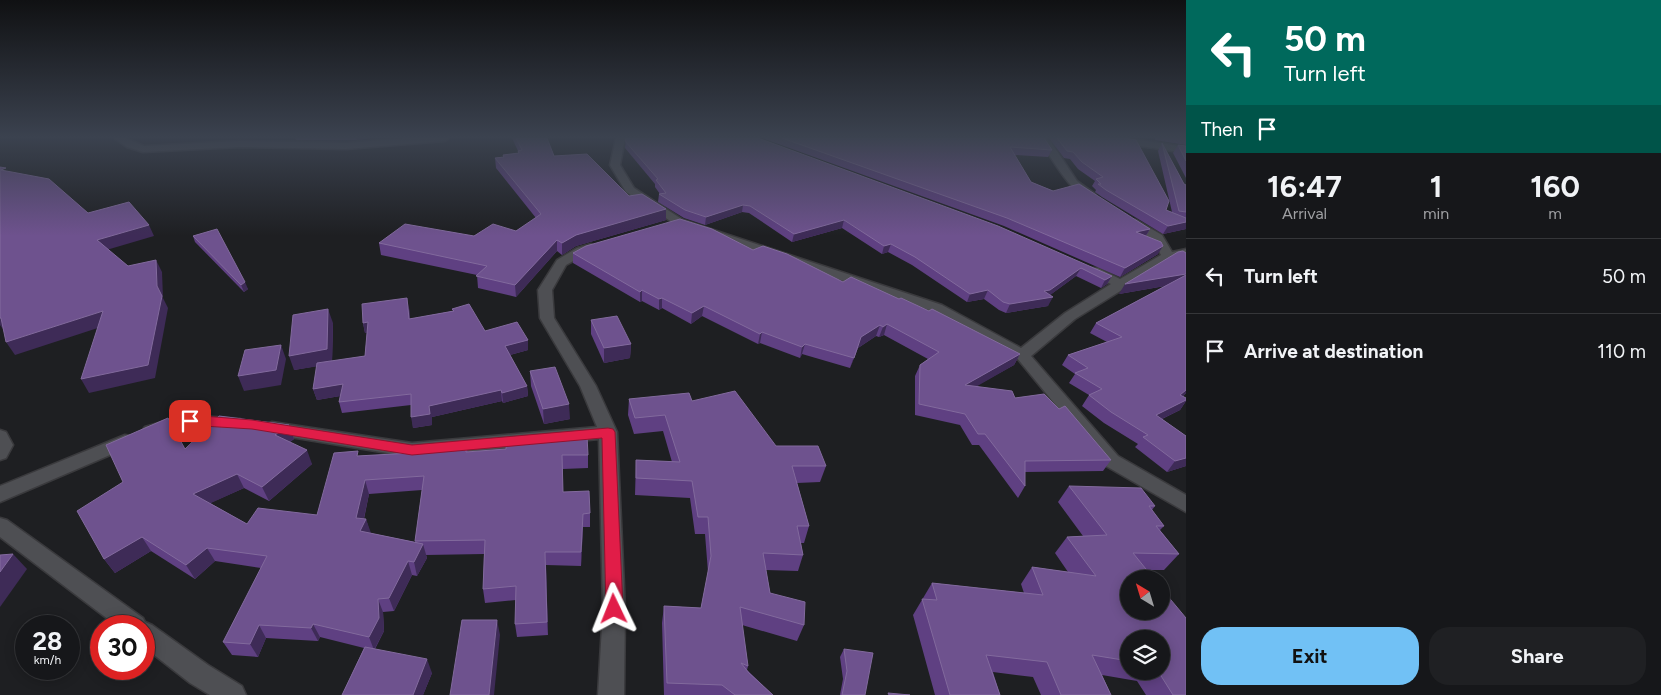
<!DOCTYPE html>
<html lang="en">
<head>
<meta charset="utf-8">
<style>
	:root { --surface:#16171a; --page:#1f2023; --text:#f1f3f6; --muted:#9e9fa2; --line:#353639; --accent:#71c1f5 }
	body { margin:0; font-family:Figtree,sans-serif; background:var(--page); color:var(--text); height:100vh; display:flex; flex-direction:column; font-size:19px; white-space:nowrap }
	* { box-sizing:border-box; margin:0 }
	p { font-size:16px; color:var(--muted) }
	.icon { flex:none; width:28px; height:28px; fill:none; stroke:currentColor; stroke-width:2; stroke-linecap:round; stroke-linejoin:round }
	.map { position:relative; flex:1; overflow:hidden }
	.panel { display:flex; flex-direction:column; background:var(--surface); width:475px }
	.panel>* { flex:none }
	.guide { background:#00695c; color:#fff; overflow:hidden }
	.needle { width:32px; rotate:322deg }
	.fabs { position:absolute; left:1120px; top:570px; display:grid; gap:10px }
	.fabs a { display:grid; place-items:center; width:50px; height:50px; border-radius:50%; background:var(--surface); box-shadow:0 2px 12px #0003,0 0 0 1px var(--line); font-size:25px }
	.speed { position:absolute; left:15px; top:615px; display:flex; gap:10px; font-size:25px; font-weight:700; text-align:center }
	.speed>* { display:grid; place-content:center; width:65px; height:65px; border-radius:50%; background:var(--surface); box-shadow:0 2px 12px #0003,0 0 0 1px var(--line); line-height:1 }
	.speed small { font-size:12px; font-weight:400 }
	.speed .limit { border:8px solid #d22; background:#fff; color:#111 }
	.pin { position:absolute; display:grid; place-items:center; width:42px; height:42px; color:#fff; margin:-21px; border-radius:10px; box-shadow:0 2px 8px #0006 }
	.me { position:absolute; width:55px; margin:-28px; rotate:358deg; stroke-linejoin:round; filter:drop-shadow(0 0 4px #0008) }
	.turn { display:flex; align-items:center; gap:18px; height:105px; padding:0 15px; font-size:22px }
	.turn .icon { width:65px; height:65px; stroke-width:2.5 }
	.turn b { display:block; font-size:35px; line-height:42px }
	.then { display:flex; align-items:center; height:48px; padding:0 15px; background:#0003; gap:10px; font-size:19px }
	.eta { display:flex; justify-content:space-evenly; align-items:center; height:85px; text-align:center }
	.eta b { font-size:30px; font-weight:700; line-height:35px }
	.cta { display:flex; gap:10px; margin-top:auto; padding:10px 15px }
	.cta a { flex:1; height:58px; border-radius:20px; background:var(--accent); color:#111; font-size:20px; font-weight:700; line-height:58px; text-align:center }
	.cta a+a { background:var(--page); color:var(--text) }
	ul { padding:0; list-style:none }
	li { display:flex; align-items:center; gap:15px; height:75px; padding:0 15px; border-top:1px solid var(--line) }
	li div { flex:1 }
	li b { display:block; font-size:19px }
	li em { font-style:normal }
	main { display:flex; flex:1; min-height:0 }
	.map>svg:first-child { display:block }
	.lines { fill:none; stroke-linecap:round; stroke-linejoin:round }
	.minor-casing { stroke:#3a3a3d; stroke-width:3 }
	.minor { fill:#4e4f53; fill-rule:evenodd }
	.wall { fill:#5f4082; fill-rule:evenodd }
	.shaded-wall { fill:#3e2b57 }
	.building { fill:#6e528e; stroke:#826a9d }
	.route { fill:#e11d48; stroke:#92132f }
</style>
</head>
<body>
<main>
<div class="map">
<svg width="1186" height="695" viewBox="0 0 1186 695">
	<rect width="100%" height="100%" fill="#1e1f22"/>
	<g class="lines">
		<!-- minor casing -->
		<g class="minor-casing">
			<g id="minor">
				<polygon points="114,138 125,138 144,146 239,141 346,143 408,138 449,138 445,141 346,149 239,147 143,152 127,147"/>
				<polygon points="616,138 625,138 620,165 634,188 683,220 942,305 1021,348 1065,313 1111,284 1088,274 1087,271 1088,268 1098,268 1120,279 1161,255 1153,240 1128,224 1126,222 1128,220 1136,220 1162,235 1172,252 1186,249 1186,257 1172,259 1075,319 1031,356 1118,456 1186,495 1186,512 1106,466 1017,358 932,311 675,224 626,192 610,165"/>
				<path d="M 1038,138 L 1047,138 L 1051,142 L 1077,181 L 1095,194 L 1096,196 L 1095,198 C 1074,203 1049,152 1038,138 Z"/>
				<polygon points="1102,138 1126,138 1186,147 1186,153 1106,141"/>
				<polygon points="591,244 597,248 566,265 552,290 554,318 596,386 617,432 625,609 624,695 598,695 603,609 599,439 412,457 272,434 266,432 263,428 266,424 272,422 412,443 597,427 580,386 540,318 538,290 557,260 577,248"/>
				<polygon points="202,416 240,419 243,423 240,427 234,429 192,428 151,437 145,435 142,431 145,427 173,419"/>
				<polygon points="0,430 6,432 13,445 6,458 0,460"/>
				<polygon points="125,435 131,436 134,441 131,446 0,502 0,486"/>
				<polygon points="0,518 7,520 143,618 145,622 152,625 208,665 242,686 246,695 210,695 190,683 144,647 144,626 117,626 0,537"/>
			</g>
		</g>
		<!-- minor -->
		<use href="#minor" class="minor"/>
	</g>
	<!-- wall -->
	<g class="wall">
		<polygon points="295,138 371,138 357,140 296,140"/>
		<polygon points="512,138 547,138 554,156 629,196 666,220 576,246 562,255 557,251 516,297 478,288 477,275 381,255 379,243 474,236 516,231 536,218 496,168 495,158 503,157 503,155 518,153 518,151"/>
		<polygon points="626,138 1112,276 1107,284 1101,288 1076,276 1050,295 1048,306 1006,313 999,310 984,299 967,302 912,265 888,252 882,254 842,228 792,242 749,213 742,212 705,225 684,218 658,202 659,194 660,194 655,187 655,184 625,148"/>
		<polygon points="762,138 1044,138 1052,150 1048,157 1014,155 1031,182 1150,229 1146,236 1158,254 1120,277 1004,226"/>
		<polygon points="1049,138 1124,138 1166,210 1172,212 1158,151 1162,143 1184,184 1186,185 1186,229 1163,234 1102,197 1095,192 1096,190 1092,186 1095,181 1078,169 1070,159 1064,158"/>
		<polygon points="1155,138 1186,138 1186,145 1155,140"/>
		<polygon points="1178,145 1186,146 1186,178 1173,153"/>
		<polygon points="193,236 248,289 244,292 195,242"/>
		<polygon points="753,250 843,282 899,299 1020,354 1014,365 976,386 1015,398 1111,460 1103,471 1025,472 1025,486 1018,498 979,445 972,445 960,425 915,415 915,376 920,365 928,359 884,335 879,337 876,336 858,348 850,368 802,354 800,358 760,343 758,344 702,316 691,324 662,308 659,310 642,301 640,302 573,263 573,253"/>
		<polygon points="1186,253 1186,393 1183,396 1186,398 1186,401 1180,410 1162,419 1186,436 1186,466 1167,472 1135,447 1138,444 1104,423 1082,406 1089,395 1069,383 1075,374 1062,365 1068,355 1107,342 1090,333 1096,323 1165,286 1119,294"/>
		<polygon points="409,308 410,319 453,311 452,309 485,331 528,340 528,350 510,355 527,386 528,396 503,403 502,401 432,417 432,425 413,428 411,405 342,413 339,402 340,396 317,400 313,389 317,366 294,370 333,323 332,361 365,356 367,332 365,333 363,323"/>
		<polygon points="591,320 631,344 630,358 604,363 591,334"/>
		<polygon points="530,371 570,419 544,424 531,386"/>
		<polygon points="629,399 692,401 776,446 826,466 820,482 797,483 809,526 804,543 801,543 803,555 798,571 766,570 770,593 804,625 797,641 742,625 748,666 747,670 773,695 664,695 662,623 664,606 701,608 708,572 705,534 695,534 690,498 635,495 636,460 672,462 663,431 634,434 628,415"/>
		<path d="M 289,425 L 294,439 L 290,442 L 312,464 L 269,501 L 244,488 L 210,503 L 247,524 L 317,515 L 360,456 L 430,452 L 466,442 L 468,452 L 588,455 L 588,468 L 563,469 L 563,492 L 590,513 L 590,527 L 583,527 L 581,566 L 546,565 L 548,635 L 517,637 L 515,624 L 516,600 L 485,603 L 483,589 L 484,554 L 426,555 L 427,558 L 417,576 L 412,575 L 394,611 L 383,612 L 384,631 L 375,649 L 432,673 L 423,695 L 342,695 L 364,648 L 320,637 L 318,641 L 266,638 L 258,657 L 232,655 L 223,642 L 261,568 L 215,561 L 195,579 L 151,551 L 115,573 L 104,559 L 185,449 ZM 422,490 L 415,542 L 370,533 L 366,519 L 364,519 L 369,494 Z"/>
		<path d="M 1069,486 L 1155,506 L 1152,510 L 1164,526 L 1160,530 L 1179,554 L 1164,570 L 1147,570 L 1186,695 L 1146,695 L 1137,681 L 1102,675 L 1111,695 L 1041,695 L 1033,677 L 993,672 L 1000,695 L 935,695 L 913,615 L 932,583 L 1024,593 L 1021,584 L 1032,567 L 1068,572 L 1055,553 L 1067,537 L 1083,536 L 1058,502 ZM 1129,639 L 1161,671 L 1129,671 Z"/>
		<polygon points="844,649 865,695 840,695 843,679 840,657"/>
	</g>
	<!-- shaded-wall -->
	<g class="shaded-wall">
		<polygon points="356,138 371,138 357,140"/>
		<polygon points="743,205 742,212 705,225 706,217"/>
		<polygon points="666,209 666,220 576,246 562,255 562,243 576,235"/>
		<polygon points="844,220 842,228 792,242 794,234"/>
		<polygon points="1186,222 1186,229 1163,234 1168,226"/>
		<polygon points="149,225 154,236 103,251 97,240"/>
		<polygon points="1150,229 1145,237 1136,232"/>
		<polygon points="557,240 557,251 516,297 515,285"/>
		<polygon points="891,244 888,252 882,254 884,246"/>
		<polygon points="1163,246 1158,254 1120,277 1125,268"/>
		<polygon points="156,260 162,272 163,298 157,286"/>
		<polygon points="1081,268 1076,276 1046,298 1053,297 1048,306 1006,313 1010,304 1044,291"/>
		<polygon points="1186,274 1186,277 1182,283 1119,294 1125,284"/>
		<polygon points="1112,276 1107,284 1101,288 1105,280"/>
		<polygon points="245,282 248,289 244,292 241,285"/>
		<polygon points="642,290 642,301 640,302 640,292"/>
		<polygon points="988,290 984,299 967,302 970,294"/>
		<polygon points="162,296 168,308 155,378 89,393 81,379"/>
		<polygon points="407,298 409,308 411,329 409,319"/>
		<polygon points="662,298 662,308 659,310 659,299"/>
		<polygon points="704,306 702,316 691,324 692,313"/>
		<polygon points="328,309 333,323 332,364 294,370 289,356"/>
		<polygon points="103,311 110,324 15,355 6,342"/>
		<polygon points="0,318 1,318 5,332 0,325"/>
		<polygon points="368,322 371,332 365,333 363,323"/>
		<polygon points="887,324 884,335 879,337 883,327"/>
		<polygon points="880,325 876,336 858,348 850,368 861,337"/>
		<polygon points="762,332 760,343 758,344 760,334"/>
		<polygon points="528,340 528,350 506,356 505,346"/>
		<polygon points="631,344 630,358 604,363 604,348"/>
		<polygon points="805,344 802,354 800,358 802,347"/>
		<polygon points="281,345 286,359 281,385 244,391 238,376"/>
		<polygon points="1020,354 1014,365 960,396 965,385"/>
		<polygon points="343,384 346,395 317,400 313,389"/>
		<polygon points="527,386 528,396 503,403 502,393"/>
		<polygon points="501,390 502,401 432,417 432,425 413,428 411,417 429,406"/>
		<polygon points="1186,390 1186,393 1172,406 1180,395"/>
		<polygon points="1186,400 1186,401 1180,410 1149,425 1156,415"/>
		<polygon points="569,404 570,419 544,424 543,409"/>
		<polygon points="289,425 294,439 281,448 275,435"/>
		<polygon points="307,450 312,464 269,501 262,487"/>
		<polygon points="1186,458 1186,466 1167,472 1175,461"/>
		<polygon points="237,474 244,488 200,508 193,494"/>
		<polygon points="365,480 369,494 362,527 366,519 371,533 365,545 356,518"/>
		<polygon points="583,514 583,527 581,566 581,552"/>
		<polygon points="142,537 151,551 115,573 104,559"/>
		<polygon points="423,544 427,558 417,576 414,562"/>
		<polygon points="207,548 215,561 195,579 186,565"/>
		<polygon points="545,552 546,565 548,635 547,622"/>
		<polygon points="13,554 27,569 0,607 0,572"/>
		<polygon points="408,561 412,575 394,611 389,598"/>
		<polygon points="378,599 383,612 384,631 374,650 369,637"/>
		<polygon points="497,620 500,635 494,695 489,695"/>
		<polygon points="313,624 320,637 318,641 311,628"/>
		<polygon points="259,625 266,638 258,657 250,644"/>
		<polygon points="427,659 432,673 423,695 413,695"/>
	</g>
	<!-- building -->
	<g class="building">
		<polygon points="516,138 547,138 554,156 587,154 629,196 642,194 666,209 576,235 562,243 557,240 515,285 476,276 487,266 379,243 405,224 474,236 493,224 516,231 541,214 495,158 504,157 503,155 519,153 518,151 522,150"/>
		<polygon points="626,138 758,138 998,226 1112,276 1105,280 1081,268 1050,290 1044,291 1053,297 1010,304 1003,302 988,290 970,294 915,257 891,244 884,246 844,220 794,234 750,206 743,205 706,217 685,210 659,194 666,193 656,180 658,179 625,141"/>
		<polygon points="782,138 1044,138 1052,150 1010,147 1031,182 1053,191 1079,184 1150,229 1136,232 1161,242 1163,246 1125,268 1007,218"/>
		<polygon points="1057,138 1124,138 1136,140 1169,201 1166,210 1186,218 1186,222 1168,226 1106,190 1098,184 1101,184 1096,179 1103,177 1082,162 1073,152 1067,151"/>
		<polygon points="1162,143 1184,184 1186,185 1186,212 1179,211"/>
		<polygon points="1178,145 1186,146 1186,161"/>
		<polygon points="0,167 6,168 1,170 49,179 88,213 129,202 149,225 97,240 128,266 156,260 157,286 162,296 148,365 81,379 103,311 6,342 1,318 0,318"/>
		<polygon points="680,219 712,229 753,250 763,246 787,254 843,282 851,277 899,299 901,298 929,311 932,309 1020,354 965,385 1012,391 1015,398 1044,394 1059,409 1065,406 1111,460 1025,461 1025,486 985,434 978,434 965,414 919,404 920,365 939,352 887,324 883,327 880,325 861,337 854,358 805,344 802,347 762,332 760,334 704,306 692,313 662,298 659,299 642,290 640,292 573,253 586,246"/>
		<polygon points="217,229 245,282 241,285 193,236"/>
		<polygon points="1183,251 1186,253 1186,274 1125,284 1178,252"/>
		<polygon points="1186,275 1186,390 1180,395 1186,398 1186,400 1156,415 1186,436 1186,458 1175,461 1143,437 1148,435 1111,412 1089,395 1102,389 1075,373 1088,368 1068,355 1122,337 1096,323"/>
		<polygon points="407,298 409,319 454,311 452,309 469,304 485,331 517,322 528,340 505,346 527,386 502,393 501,390 429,406 430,414 411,417 411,394 339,402 343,384 313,389 317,363 365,356 368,322 363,323 362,304"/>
		<polygon points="328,309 327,349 289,356 293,315"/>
		<polygon points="617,316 631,344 604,348 591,320"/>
		<polygon points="281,345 276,370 238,376 245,350"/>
		<polygon points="555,367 569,404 543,409 530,371"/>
		<polygon points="735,391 776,446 818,446 826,466 792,466 809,526 797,526 803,555 763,553 770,593 805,602 804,625 740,607 748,666 741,663 749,673 773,695 735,695 722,685 667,683 664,606 701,608 711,556 708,517 698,517 692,481 636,478 636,460 680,462 665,415 635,418 629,399 689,393 692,401"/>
		<polygon points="219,416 289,425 275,435 307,450 262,487 237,474 193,494 247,524 258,508 317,515 334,453 358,451 357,456 430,452 430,446 466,442 466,452 506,449 507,438 587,436 588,455 562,455 563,492 589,491 590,513 583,514 581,552 545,552 547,622 515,624 516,586 483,589 485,540 415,541 424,476 365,480 356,518 366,519 360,531 423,544 414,562 408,561 389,598 378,599 379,618 369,637 313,624 311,628 259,625 250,644 223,642 267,556 207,548 186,565 142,537 104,559 77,511 123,482 106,445 168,418 185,449"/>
		<polygon points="1069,486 1141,488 1155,506 1149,506 1164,526 1156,526 1179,554 1133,553 1154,579 1129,579 1129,611 1161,611 1161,588 1186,618 1186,695 1173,695 1158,671 1161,671 1161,639 1129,639 1129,661 1092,655 1111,695 1061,695 1047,662 986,655 1000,695 950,695 922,599 937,600 932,583 1043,595 1032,567 1096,576 1067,537 1107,535"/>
		<polygon points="13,554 0,572 0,555"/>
		<polygon points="462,620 497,620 489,695 450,695"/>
		<polygon points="365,647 427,659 413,695 342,695"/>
		<polygon points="844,649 873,653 865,695 842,695 847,671"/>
		<polygon points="888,693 910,695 889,695"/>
	</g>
	<!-- sky -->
	<linearGradient id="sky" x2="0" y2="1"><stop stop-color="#101113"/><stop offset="0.58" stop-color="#3b424f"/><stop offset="1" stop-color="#3b424f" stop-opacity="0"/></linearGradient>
	<rect width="1186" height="236" fill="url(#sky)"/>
	<!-- route -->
	<polygon class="route" points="203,416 252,420 412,445 608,428 613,429 615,432 623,609 620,614 614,617 608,614 606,609 602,438 412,455 252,429 186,425 184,421 186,418"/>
</svg>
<div class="fabs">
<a><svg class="needle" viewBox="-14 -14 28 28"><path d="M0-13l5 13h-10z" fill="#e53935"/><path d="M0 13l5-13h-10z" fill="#9e9fa2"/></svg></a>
<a><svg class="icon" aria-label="layers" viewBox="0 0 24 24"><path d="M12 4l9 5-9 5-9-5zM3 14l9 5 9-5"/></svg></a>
</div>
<div class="speed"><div>28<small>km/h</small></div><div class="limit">30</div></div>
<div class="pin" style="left:190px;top:421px;background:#d93025"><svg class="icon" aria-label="arrive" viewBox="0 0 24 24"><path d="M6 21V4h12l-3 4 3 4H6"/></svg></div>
<svg class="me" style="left:614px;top:609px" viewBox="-20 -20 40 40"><path d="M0-17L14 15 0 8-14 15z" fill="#e11d48" stroke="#fff" stroke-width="4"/></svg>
</div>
<section class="panel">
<div class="guide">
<div class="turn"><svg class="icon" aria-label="left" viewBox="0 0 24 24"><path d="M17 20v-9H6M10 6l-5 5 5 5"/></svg><div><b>50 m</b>Turn left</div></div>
<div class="then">Then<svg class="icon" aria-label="arrive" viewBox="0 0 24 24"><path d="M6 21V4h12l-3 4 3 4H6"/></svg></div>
</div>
<div class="eta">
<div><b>16:47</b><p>Arrival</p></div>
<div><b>1</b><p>min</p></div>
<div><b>160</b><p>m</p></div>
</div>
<ul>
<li><svg class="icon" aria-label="left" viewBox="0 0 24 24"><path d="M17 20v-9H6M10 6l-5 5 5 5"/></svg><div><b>Turn left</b></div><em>50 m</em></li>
<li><svg class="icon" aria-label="arrive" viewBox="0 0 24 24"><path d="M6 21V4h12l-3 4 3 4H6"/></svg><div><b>Arrive at destination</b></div><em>110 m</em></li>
</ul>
<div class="cta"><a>Exit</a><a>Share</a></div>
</section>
</main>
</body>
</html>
